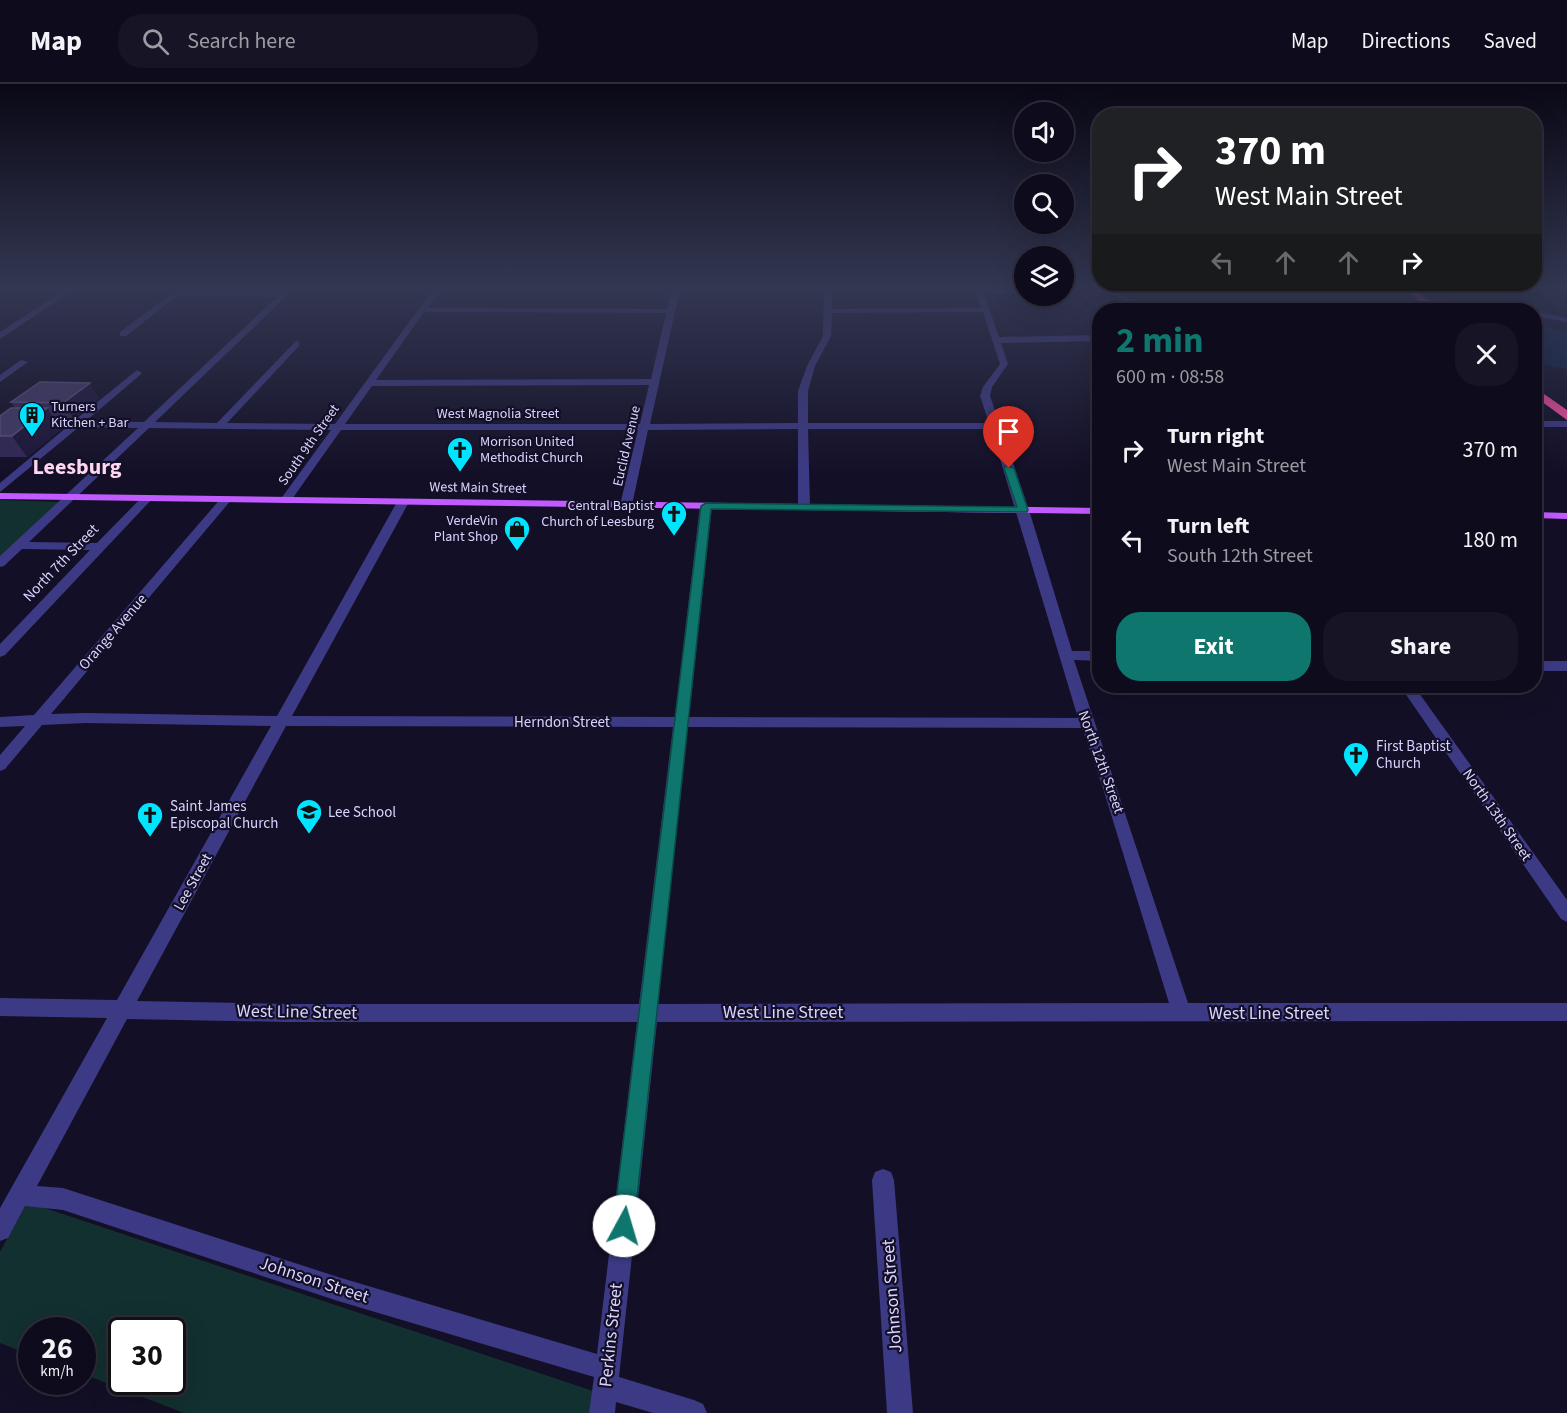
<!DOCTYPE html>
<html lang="en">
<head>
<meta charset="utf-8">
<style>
	:root { --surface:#0e0b1c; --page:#171425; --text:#f1f3f6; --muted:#9b9ba3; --line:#2e2b3b; --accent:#0f766e }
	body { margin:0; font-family:"Source Sans 3",sans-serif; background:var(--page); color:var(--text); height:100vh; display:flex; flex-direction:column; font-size:22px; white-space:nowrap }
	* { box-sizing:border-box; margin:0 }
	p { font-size:20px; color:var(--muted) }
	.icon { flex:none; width:33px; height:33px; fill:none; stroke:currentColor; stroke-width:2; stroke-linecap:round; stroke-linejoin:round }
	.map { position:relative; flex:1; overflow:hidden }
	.side { position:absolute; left:1092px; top:219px; width:450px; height:390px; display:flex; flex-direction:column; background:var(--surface); border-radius:24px; box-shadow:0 6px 24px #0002,0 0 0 2px var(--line) }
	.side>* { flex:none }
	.banner { position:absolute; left:1092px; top:24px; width:450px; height:183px; border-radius:24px; box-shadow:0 6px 24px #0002,0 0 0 2px var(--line); background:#202124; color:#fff; overflow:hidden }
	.controls { position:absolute; left:1014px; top:18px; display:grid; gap:12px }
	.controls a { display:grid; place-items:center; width:60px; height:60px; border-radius:50%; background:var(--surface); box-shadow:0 6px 24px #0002,0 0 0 2px var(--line); font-size:30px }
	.speed { position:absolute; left:18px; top:1233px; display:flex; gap:12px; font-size:30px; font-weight:700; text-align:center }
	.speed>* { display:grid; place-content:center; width:78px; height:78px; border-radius:50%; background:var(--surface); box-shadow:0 6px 24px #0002,0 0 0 2px var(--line); line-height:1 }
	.speed small { font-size:15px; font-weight:400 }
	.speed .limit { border:3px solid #111; border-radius:9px; background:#fff; color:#111 }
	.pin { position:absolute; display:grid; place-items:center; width:51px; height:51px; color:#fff; margin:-62px -26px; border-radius:50% 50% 50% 0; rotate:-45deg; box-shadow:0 0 6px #0007 }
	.pin .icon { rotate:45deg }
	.me { position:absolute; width:66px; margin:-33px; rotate:6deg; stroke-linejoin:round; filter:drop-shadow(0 0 4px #0008) }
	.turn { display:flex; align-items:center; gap:21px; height:126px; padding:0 24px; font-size:27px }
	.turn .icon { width:78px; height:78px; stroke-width:2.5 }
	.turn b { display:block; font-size:42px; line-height:51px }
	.lanes { display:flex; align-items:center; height:57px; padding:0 24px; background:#0003; justify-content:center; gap:30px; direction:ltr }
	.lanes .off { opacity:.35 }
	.round { display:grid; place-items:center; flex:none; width:63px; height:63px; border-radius:24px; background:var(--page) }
	.overview { display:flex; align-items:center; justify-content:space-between; height:102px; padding:0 24px }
	h1 { font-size:36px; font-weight:700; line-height:45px; color:var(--accent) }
	.button { display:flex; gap:12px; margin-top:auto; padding:12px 24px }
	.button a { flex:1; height:69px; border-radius:24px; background:var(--accent); color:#fff; font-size:24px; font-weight:700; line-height:69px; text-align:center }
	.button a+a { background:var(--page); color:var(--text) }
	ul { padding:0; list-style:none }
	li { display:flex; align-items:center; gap:18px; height:90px; padding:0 24px }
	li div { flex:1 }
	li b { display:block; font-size:22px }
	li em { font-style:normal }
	header { display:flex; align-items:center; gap:36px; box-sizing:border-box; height:84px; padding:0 30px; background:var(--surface); border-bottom:2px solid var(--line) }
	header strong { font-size:28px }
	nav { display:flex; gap:33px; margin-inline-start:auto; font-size:21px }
	.search { width:420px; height:54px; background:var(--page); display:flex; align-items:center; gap:15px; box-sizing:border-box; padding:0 21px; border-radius:24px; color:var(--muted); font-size:22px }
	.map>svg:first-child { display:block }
	.green { fill:#12302f; fill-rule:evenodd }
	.water { fill:#0c2248 }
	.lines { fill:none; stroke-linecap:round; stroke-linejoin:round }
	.minor { fill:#3d3a85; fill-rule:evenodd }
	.major { fill:#c25bff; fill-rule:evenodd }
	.highway { fill:#ff4fa3; fill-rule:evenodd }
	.wall { fill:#312854 }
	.shaded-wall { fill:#1d163a }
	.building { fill:#433a66; stroke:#5a527e; stroke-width:1.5 }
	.route { fill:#0f766e; stroke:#0a4d48; stroke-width:1.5 }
	.labels { text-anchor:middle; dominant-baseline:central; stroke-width:4.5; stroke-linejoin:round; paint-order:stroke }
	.far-poi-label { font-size:14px; fill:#d9d4ff; stroke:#130f26; text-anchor:start }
	.far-street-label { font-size:14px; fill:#d9d4ff; stroke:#130f26 }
	.street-label { font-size:15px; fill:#d9d4ff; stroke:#130f26 }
	.poi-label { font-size:15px; fill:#d9d4ff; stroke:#130f26; text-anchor:start }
	.near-street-label { font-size:18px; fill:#d9d4ff; stroke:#130f26 }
	.far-town-label { font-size:22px; font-weight:bold; fill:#ffd6f0; stroke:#130f26 }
</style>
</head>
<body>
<header>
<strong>Map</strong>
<div class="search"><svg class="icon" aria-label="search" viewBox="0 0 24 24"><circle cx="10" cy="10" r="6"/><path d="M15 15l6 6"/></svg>Search here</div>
<nav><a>Map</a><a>Directions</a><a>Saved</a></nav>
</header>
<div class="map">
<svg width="1567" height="1329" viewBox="0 0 1567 1329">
	<rect width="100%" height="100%" fill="#130f26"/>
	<!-- green -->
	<g class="green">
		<polygon points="0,416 60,418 0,473"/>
		<path d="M 27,1118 L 605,1311 L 602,1329 L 184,1329 L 83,1290 L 82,1246 L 32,1246 L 31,1271 L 0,1259 L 0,1168 ZM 122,1246 L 172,1246 L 172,1298 L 122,1298 Z"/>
	</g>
	<!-- water -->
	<polygon class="water" points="1535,239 1567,249 1567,285 1549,282 1535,275"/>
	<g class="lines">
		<!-- minor -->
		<g class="minor">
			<polygon points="66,205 75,205 0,255 0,248"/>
			<path d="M 178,205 L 186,205 L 183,208 L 282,209 L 286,205 L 294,205 L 155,338 L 217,339 L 296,257 L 299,258 L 299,262 L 227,339 L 335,340 L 433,205 L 441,205 L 428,224 L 667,225 L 672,205 L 680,205 L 650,340 L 798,339 L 798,307 L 807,282 L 823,252 L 824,205 L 832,205 L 832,225 L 981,224 L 975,205 L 1024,206 L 1024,210 L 984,209 L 999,253 L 1100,251 L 1100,257 L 1001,259 L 1008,280 L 992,303 L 990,312 L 1029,426 L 1072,567 L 1100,567 L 1100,577 L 1074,576 L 1188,919 L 1567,919 L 1567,937 L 657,938 L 619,1293 L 694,1316 L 703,1320 L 707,1329 L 653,1329 L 616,1318 L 615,1329 L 589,1329 L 594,1293 L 338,1217 L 63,1126 L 25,1122 L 8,1154 L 0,1157 L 0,1124 L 107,934 L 0,932 L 0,914 L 117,916 L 271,642 L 85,639 L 42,641 L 5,685 L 0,687 L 0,671 L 25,642 L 0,643 L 0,633 L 34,631 L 222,413 L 230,413 L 232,415 L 51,630 L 85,629 L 277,632 L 397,418 L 403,415 L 409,418 L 292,632 L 675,633 L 700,422 L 706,419 L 712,422 L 689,633 L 1078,634 L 991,345 L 808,345 L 810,423 L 804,426 L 798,423 L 798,345 L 648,346 L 632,421 L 626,424 L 620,421 L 638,346 L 341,346 L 290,418 L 286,419 L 280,416 L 331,346 L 149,344 L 29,458 L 97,459 L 143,412 L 147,411 L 153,414 L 5,571 L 0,573 L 0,560 L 90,466 L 22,465 L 4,482 L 0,483 L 0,472 L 138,344 L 79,343 L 0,408 L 0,399 L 67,343 L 0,342 L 0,336 L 74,337 L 137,286 L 142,289 L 140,291 L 86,337 L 144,338 L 277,213 L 177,212 L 126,252 L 120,252 L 120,248 ZM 424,228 L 666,229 L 651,295 L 376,296 ZM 983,228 L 1000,280 L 983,303 L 980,312 L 989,339 L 808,339 L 808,307 L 815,282 L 831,252 L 832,229 ZM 649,301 L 640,340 L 345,340 L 372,302 ZM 286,642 L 673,643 L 639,920 L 288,920 L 137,917 ZM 688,643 L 1082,644 L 1102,701 L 1169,919 L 658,920 ZM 127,935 L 288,938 L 637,938 L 597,1270 L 338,1193 L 63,1104 L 37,1102 Z"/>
			<polygon points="1064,205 1078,205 1064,208"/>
			<polygon points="1103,205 1112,205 1153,226 1144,226"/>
			<polygon points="1425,216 1480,218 1526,226 1422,220 1422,216"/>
			<polygon points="1534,227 1567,234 1567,238 1534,232"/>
			<polygon points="21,276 28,278 0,298 0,291"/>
			<rect x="1534" y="337" width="33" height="6"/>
			<rect x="1534" y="577" width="33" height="10"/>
			<polygon points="1400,602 1414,602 1567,816 1567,838 1561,835"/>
			<polygon points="883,1085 891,1088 894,1096 913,1329 887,1329 872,1096 875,1088"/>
		</g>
		<!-- major -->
		<g class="major">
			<polygon points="0,409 1100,424 1100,430 0,415"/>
			<polygon points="1534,428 1567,429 1567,435 1534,434"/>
		</g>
		<!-- highway -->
		<g class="highway">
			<polygon points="1404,205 1414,205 1441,226 1431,226"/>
			<polygon points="1534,303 1567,326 1567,336 1534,312"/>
		</g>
	</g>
	<!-- wall -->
	<polygon class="wall" points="99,314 73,335 54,334 61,345 27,373 0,373 0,332 15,324 11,318"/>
	<!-- shaded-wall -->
	<g class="shaded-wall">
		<polygon points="90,299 99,314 73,335 63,319"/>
		<polygon points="47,324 61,345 27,373 12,352"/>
	</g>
	<!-- building -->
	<g class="building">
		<polygon points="40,298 90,299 63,319 11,318"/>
		<polygon points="11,324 47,324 12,352 0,352 0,332"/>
	</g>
	<!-- sky -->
	<linearGradient id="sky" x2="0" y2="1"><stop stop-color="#0a0815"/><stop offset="0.52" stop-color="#333752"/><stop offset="1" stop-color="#333752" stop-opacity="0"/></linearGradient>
	<rect width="1567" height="391" fill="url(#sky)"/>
	<!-- route -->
	<polygon class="route" points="1006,382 1014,384 1028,426 1027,428 711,425 634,1142 631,1149 624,1153 616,1149 613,1142 701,422 706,419 1017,423 1004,384"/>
	<!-- icons -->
	<defs>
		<g id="building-pin" transform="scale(1.35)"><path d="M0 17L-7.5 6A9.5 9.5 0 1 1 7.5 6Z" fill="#00e5ff" stroke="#130f26"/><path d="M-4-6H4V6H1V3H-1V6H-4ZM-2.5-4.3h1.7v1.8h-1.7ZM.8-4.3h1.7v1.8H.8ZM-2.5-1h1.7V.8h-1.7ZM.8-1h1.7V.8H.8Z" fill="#111"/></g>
		<g id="church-pin" transform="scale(1.35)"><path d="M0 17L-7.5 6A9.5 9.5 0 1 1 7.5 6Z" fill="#00e5ff" stroke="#130f26"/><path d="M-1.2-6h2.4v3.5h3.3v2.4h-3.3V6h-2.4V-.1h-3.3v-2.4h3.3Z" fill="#111"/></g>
		<g id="shop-pin" transform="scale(1.35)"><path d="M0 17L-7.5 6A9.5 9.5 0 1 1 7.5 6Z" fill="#00e5ff" stroke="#130f26"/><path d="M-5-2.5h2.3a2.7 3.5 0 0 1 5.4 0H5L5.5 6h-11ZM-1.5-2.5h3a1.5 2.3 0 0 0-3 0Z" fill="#111"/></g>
		<g id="school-pin" transform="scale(1.35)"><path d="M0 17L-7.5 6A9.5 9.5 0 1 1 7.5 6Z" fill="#00e5ff" stroke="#130f26"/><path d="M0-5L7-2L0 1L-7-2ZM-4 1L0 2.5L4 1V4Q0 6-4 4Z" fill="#111"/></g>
	</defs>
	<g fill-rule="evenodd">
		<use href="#building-pin" x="32" y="331"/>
		<use href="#church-pin" x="460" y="366"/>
		<use href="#church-pin" x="674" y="430"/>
		<use href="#shop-pin" x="517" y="445"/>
		<use href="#church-pin" x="1356" y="671"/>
		<use href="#school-pin" x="309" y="728"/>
		<use href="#church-pin" x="150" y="731"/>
	</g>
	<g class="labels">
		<!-- far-poi labels -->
		<g class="far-poi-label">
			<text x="51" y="323">Turners<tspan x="51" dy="16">Kitchen + Bar</tspan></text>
			<text x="480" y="358">Morrison United<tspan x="480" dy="16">Methodist Church</tspan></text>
			<text x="654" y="422" text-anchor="end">Central Baptist<tspan x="654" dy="16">Church of Leesburg</tspan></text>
			<text x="498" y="437" text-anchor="end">VerdeVin<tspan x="498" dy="16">Plant Shop</tspan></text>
		</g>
		<!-- far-street labels -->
		<g class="far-street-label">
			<text x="498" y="330">West Magnolia Street</text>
			<text transform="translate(309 361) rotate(-55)">South 9th Street</text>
			<text transform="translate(627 362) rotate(-77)">Euclid Avenue</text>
			<text transform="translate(478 404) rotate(1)">West Main Street</text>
		</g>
		<!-- street labels -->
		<g class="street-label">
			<text transform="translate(61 479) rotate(-46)">North 7th Street</text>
			<text transform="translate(113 548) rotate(-49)">Orange Avenue</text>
			<text x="562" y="638">Herndon Street</text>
			<text transform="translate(1101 678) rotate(70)">North 12th Street</text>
			<text transform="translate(1497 731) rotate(55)">North 13th Street</text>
			<text transform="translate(193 798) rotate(-61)">Lee Street</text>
		</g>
		<!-- poi labels -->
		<g class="poi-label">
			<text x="1376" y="662">First Baptist<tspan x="1376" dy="17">Church</tspan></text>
			<text x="170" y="722">Saint James<tspan x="170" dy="17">Episcopal Church</tspan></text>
			<text x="328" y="728">Lee School</text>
		</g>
		<!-- near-street labels -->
		<g class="near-street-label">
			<text transform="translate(297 928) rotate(1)">West Line Street</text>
			<text x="783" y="928">West Line Street</text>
			<text x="1269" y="929">West Line Street</text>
			<text transform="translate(314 1196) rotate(18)">Johnson Street</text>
			<text transform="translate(892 1212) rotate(-94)">Johnson Street</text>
			<text transform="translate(611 1251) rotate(-84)">Perkins Street</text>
		</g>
		<!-- far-town labels -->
		<g class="far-town-label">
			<text x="77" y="383">Leesburg</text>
		</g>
	</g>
</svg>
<div class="controls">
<a><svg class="icon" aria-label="sound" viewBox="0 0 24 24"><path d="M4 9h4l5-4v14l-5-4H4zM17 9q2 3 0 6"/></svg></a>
<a><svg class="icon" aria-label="search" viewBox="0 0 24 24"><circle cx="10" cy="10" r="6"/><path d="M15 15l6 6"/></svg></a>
<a><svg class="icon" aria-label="layers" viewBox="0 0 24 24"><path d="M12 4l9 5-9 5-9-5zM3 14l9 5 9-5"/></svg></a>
</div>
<div class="speed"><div>26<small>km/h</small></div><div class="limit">30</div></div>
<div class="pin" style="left:1009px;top:384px;background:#d93025"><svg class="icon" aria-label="arrive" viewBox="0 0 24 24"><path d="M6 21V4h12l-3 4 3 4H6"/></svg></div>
<svg class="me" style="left:624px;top:1142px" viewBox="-20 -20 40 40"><circle r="19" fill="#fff"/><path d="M0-13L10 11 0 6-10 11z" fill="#0f766e"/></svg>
<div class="banner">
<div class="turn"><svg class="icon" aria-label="right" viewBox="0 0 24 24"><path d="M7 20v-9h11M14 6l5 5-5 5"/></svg><div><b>370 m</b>West Main Street</div></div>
<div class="lanes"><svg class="icon off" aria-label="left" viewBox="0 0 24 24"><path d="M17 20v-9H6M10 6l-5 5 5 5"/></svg><svg class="icon off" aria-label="ahead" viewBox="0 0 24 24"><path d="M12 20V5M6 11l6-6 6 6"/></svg><svg class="icon off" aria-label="ahead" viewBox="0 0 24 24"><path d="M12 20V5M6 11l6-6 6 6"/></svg><svg class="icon" aria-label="right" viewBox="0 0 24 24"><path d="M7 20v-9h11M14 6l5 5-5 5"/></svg></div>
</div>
<section class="side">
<div class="overview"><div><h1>2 min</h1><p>600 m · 08:58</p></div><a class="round"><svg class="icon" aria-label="close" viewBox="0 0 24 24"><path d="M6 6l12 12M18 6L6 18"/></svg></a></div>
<ul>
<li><svg class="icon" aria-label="right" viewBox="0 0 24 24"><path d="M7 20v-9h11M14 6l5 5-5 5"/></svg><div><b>Turn right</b><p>West Main Street</p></div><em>370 m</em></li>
<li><svg class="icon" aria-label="left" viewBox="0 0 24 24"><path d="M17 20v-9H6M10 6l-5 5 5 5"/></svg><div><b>Turn left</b><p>South 12th Street</p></div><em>180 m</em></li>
</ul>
<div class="button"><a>Exit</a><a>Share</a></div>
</section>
</div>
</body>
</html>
